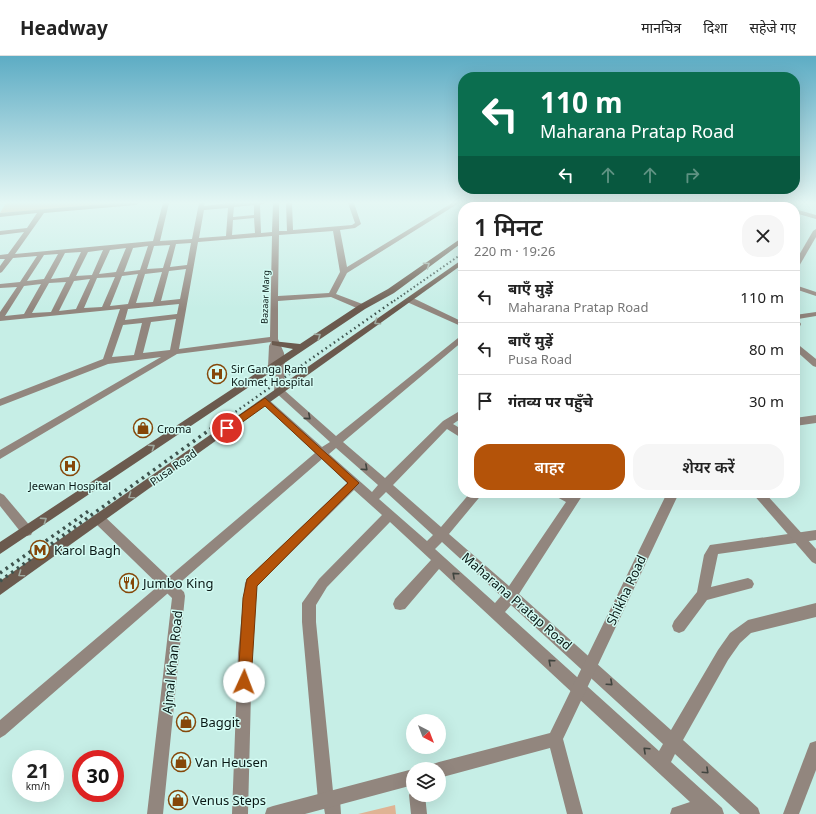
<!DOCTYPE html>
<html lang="hi">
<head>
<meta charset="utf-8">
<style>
	:root { --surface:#fff; --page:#f6f6f6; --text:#222; --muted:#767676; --line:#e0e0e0; --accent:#b45309 }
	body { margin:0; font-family:"Noto Sans","Noto Sans Devanagari",sans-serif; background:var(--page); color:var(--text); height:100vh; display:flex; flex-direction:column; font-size:15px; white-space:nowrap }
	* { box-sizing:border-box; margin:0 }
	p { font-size:13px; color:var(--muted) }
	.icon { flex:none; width:22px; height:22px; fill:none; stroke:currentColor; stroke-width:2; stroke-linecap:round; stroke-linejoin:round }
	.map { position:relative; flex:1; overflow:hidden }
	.sheet { position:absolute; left:458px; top:146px; width:342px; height:296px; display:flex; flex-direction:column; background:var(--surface); border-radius:16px; box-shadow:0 4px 16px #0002 }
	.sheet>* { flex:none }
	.banner { position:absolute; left:458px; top:16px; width:342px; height:122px; border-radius:16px; box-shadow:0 4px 16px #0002; background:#0b6e4f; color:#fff; overflow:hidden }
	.needle { width:26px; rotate:138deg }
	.buttons { position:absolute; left:406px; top:658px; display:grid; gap:8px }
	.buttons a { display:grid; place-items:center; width:40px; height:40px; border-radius:50%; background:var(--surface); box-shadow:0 4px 16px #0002; font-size:20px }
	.speed { position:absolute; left:12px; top:694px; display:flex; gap:8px; font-size:20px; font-weight:700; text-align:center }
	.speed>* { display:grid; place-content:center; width:52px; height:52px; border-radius:50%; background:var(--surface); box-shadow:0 4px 16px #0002; line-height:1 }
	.speed small { font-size:10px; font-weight:400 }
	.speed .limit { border:6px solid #d22; background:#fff; color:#111 }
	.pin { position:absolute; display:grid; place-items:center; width:34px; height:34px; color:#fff; margin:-17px; border:2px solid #fff; border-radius:50%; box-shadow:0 1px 4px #0007 }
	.me { position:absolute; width:44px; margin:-22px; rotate:2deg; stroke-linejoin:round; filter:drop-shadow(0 0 3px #0008) }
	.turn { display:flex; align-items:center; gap:14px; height:84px; padding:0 16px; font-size:18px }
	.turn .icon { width:52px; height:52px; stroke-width:2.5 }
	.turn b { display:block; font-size:28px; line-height:34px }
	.lanes { display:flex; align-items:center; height:38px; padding:0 16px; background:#0003; justify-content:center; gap:20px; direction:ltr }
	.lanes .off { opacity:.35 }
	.round { display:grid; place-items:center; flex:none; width:42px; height:42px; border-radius:16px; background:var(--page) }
	.summary { display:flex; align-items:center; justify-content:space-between; height:68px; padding:0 16px }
	h1 { font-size:24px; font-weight:600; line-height:30px }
	.cta { display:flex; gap:8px; margin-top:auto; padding:8px 16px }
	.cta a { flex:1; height:46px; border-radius:16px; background:var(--accent); color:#fff; font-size:16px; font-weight:600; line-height:46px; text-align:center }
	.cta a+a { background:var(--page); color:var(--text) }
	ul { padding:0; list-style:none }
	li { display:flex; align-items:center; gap:12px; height:52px; padding:0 16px; border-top:1px solid var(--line) }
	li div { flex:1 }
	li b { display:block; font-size:15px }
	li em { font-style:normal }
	header { display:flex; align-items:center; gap:24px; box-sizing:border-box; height:56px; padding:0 20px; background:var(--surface); border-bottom:1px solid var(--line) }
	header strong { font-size:19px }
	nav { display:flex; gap:22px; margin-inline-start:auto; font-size:14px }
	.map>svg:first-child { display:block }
	.green { fill:#dfb394 }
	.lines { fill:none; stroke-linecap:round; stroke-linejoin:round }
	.minor { fill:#92867e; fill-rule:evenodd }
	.tertiary { fill:#92867e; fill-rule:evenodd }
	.secondary { fill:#6b5a4e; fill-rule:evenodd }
	.rail-far2 { stroke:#3d534e; stroke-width:2; stroke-dasharray:1.5 2.5; stroke-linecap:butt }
	.rail-far1 { stroke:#3d534e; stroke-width:2.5; stroke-dasharray:1.5 3.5; stroke-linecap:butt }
	.rail { stroke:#3d534e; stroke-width:3.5; stroke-dasharray:2.5 4.5; stroke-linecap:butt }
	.oneway { stroke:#9faaa0 }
	.oneway2 { stroke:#40443f }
	.route { fill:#b45309; stroke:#753606 }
	.labels { text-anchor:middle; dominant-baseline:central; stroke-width:3; stroke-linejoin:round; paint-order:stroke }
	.far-street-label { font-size:9px; fill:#091815; stroke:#d3fbf3 }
	.poi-label { font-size:11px; fill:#091815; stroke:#d3fbf3; text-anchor:start }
	.street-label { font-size:11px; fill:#091815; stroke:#d3fbf3 }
	.near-poi-label { font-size:13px; fill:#091815; stroke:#d3fbf3; text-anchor:start }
	.near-street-label { font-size:13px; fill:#091815; stroke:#d3fbf3 }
</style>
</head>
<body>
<header>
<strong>Headway</strong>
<nav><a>मानचित्र</a><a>दिशा</a><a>सहेजे गए</a></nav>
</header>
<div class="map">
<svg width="816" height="758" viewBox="0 0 816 758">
	<rect width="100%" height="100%" fill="#c6eee6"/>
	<!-- green -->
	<g class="green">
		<polygon points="6,147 114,147 113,149 0,157"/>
		<polygon points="395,749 396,758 358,758"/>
	</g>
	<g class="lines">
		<!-- minor -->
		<g class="minor">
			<path d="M 116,147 L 139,147 L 136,149 L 44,157 L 15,198 L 153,185 L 163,147 L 169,147 L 160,185 L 192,183 L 199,147 L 205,147 L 204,150 L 228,147 L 265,147 L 260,149 L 261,177 L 272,176 L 273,147 L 279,147 L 279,175 L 287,175 L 286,147 L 292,147 L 293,174 L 352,169 L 355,167 L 348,147 L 354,147 L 361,168 L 355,172 L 340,174 L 347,211 L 452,147 L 459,147 L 347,217 L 336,238 L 365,249 L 365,253 L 359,253 L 331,241 L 278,245 L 278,283 L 284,297 L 285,309 L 284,334 L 336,380 L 463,278 L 463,285 L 343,386 L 385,422 L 443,365 L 463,353 L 463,361 L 453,368 L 463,374 L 463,383 L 447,373 L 393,429 L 441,471 L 470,437 L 483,437 L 449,478 L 509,530 L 566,446 L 555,440 L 553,437 L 571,438 L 584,437 L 519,538 L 671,674 L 718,594 L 730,577 L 748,564 L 816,547 L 816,561 L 751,577 L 740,587 L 728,604 L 683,684 L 758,752 L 760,758 L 740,758 L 675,698 L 671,706 L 722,752 L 724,758 L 670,758 L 672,752 L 690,746 L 439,513 L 405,553 L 400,554 L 395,553 L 393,548 L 395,543 L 431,504 L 390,466 L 327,531 L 316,549 L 316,566 L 333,735 L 338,737 L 340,743 L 341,758 L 325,758 L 324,752 L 320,750 L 318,744 L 302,566 L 302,547 L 319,523 L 382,459 L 354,434 L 257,530 L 252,597 L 248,758 L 232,758 L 238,597 L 245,527 L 247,523 L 347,427 L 322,403 L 5,679 L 0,682 L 0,664 L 315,397 L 262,347 L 260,345 L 262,343 L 268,343 L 322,391 L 330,386 L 274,335 L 277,307 L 275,313 L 269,313 L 268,311 L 269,290 L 271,286 L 177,298 L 0,403 L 0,394 L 161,301 L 108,308 L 0,350 L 0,343 L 103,303 L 120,253 L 0,265 L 0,256 L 17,231 L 0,232 L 0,228 L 20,226 L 37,200 L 13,202 L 2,216 L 0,217 L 0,210 L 5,203 L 0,203 L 0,199 L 8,198 L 24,176 L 0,179 L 0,175 L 27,172 L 37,157 L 0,161 L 0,157 ZM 254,149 L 254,159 L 233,161 L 234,151 ZM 228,152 L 226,180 L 199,182 L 204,154 ZM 254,162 L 255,177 L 232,179 L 233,164 ZM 333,175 L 340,216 L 329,237 L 278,240 L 279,179 ZM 272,180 L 270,281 L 179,293 L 198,186 ZM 191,187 L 187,209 L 170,211 L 176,188 ZM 170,189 L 163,212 L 147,213 L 154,190 ZM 148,190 L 140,214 L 124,216 L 133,192 ZM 126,192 L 116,216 L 99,218 L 110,194 ZM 103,194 L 92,219 L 76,220 L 88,196 ZM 81,196 L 69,221 L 51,223 L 65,197 ZM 58,198 L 44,223 L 27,225 L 44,199 ZM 186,213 L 180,243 L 161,245 L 169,215 ZM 162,216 L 153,246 L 136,247 L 145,218 ZM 138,218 L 128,248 L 110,250 L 122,220 ZM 115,221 L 102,251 L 84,252 L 97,222 ZM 90,223 L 76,253 L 59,255 L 74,225 ZM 66,226 L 51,256 L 32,257 L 49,227 ZM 41,228 L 24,258 L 5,260 L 24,230 ZM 179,248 L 177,258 L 125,264 L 128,253 ZM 176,263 L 170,294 L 143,297 L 151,266 ZM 142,267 L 134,299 L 112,301 L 123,269 ZM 336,392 L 378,429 L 372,436 L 329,398 ZM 386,436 L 433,479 L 427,485 L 379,443 ZM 442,486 L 501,540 L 495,547 L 435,493 ZM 511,549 L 663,688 L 659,695 L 505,556 Z"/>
			<polygon points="617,147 623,147 619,151 613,151"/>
			<polygon points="669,147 675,147 671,151 665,151"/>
			<polygon points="719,147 725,147 722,151 716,151"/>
			<polygon points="795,229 816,236 816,240 795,233"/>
			<polygon points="0,437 4,439 31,471 33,475 31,479 27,480 23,479 0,450"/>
			<polygon points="816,474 816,484 718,498 711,531 748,522 752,524 754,528 752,532 707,544 684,575 679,577 674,575 672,570 674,565 697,536 704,499 710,489"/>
			<polygon points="816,685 816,714 799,758 783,758 810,687"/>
			<polygon points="413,732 413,739 425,739 427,758 411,758 409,739"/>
		</g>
		<!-- tertiary -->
		<g class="tertiary">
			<polygon points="758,147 768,147 780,151 770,151"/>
			<polygon points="795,153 816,159 816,163 795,157"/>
			<polygon points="816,173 816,181 798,212 795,214 795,206 813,175"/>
			<polygon points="407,242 413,242 463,266 463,271 407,246"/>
			<polygon points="816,256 816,260 798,263 801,268 798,275 795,275 795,259"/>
			<polygon points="795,286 816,303 816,311 813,310 795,294"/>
			<polygon points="816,359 816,367 795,370 795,362"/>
			<polygon points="667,437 679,437 563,683 583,758 567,758 550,692 439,722 439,713 431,713 433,708 439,706 550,677"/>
			<polygon points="752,437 765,437 816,493 816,508 812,506"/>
			<polygon points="99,458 103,459 184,536 185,540 163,758 147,758 172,542 95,467 93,463 95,459"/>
			<polygon points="413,713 413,729 305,758 265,758 267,752 273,750"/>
		</g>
		<!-- secondary -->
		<g class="secondary">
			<polygon points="511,147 518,147 514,151 507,151"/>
			<polygon points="540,147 547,147 542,151 535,151"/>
			<polygon points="463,181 463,186 394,237 365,253 0,498 0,486 293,293 272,289 272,285 300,288 359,249 388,233"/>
			<polygon points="463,203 463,208 0,539 0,525"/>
		</g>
		<!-- rail-far2 -->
		<g class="rail-far2">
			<polyline points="525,151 531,147"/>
			<polyline points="394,245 463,197"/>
		</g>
		<!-- rail-far1 -->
		<polyline class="rail-far1" points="211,373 395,244"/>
		<!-- rail -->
		<g class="rail">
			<polyline points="0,517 90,454"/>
			<polyline points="0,525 212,372"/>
		</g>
	</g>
	<!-- one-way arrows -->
	<defs><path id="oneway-chevron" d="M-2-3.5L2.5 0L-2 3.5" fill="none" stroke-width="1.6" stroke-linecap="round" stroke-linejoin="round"/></defs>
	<g class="oneway">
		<use href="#oneway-chevron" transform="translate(427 209) rotate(-35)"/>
		<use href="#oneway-chevron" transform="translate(377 266) rotate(146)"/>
		<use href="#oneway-chevron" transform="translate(318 280) rotate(-34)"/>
		<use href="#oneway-chevron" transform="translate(152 391) rotate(-34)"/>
		<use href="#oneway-chevron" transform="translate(131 440) rotate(145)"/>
		<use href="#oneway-chevron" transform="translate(44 464) rotate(-34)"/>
		<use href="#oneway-chevron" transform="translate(21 518) rotate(145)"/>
	</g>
	<g class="oneway2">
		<use href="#oneway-chevron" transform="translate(308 361) rotate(41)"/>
		<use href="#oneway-chevron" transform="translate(365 412) rotate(42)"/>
		<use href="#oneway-chevron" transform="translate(455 519) rotate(-138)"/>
		<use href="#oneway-chevron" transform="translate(551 606) rotate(-138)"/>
		<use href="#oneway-chevron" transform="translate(610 627) rotate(42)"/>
		<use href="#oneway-chevron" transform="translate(646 694) rotate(-137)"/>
		<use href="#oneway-chevron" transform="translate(706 715) rotate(43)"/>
	</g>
	<!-- sky -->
	<linearGradient id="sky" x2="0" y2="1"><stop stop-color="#5dacc4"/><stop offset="0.58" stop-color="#e5f7f4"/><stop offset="1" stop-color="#e5f7f4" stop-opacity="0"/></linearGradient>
	<rect width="816" height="253" fill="url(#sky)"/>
	<!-- route -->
	<polygon class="route" points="265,342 359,427 257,530 251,626 249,631 244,633 240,631 238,626 243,542 247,523 348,427 265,350 230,375 224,375 224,370"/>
	<!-- icons -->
	<defs>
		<g id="hospital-ring" transform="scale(1)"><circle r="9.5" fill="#d3fbf3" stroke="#854709" stroke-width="1.5"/><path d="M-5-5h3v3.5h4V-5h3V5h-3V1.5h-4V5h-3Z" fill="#854709"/></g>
		<g id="shop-ring" transform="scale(1)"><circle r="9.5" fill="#d3fbf3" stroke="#854709" stroke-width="1.5"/><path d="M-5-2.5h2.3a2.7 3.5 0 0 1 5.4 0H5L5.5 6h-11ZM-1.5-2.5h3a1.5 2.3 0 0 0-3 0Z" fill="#854709"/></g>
		<g id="metro-ring" transform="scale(1)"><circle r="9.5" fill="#d3fbf3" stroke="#854709" stroke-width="1.5"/><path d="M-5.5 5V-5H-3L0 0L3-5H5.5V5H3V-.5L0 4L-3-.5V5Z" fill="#854709"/></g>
		<g id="restaurant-ring" transform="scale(1)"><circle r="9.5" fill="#d3fbf3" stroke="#854709" stroke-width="1.5"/><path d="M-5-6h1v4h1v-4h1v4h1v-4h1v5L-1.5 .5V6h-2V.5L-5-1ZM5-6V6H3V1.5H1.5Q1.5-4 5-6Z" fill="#854709"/></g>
	</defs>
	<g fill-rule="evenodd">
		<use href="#hospital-ring" x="217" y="318"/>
		<use href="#shop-ring" x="143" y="372"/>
		<use href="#hospital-ring" x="70" y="410"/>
		<use href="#metro-ring" x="40" y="494"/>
		<use href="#restaurant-ring" x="129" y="527"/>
		<use href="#shop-ring" x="186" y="666"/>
		<use href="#shop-ring" x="181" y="706"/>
		<use href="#shop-ring" x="178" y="744"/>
	</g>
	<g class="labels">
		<!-- far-street labels -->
		<g class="far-street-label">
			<text transform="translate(265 241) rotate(-88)">Bazaar Marg</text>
		</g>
		<!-- poi labels -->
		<g class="poi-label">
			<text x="231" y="312">Sir Ganga Ram<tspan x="231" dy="13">Kolmet Hospital</tspan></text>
			<text x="157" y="372">Croma</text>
			<text x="70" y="429" text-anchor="middle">Jeewan Hospital</text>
		</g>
		<!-- street labels -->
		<g class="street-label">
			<text transform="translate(173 411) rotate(-35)">Pusa Road</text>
		</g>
		<!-- near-poi labels -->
		<g class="near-poi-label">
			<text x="54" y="494">Karol Bagh</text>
			<text x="143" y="527">Jumbo King</text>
			<text x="200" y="666">Baggit</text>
			<text x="195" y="706">Van Heusen</text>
			<text x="192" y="744">Venus Steps</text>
		</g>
		<!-- near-street labels -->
		<g class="near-street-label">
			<text transform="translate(626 534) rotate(-65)">Shikha Road</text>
			<text transform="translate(517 545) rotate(41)">Maharana Pratap Road</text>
			<text transform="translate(172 606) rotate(-84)">Ajmal Khan Road</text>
		</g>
	</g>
</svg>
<div class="buttons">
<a><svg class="needle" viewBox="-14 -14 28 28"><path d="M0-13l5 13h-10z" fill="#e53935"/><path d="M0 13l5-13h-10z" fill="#767676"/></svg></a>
<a><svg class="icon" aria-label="layers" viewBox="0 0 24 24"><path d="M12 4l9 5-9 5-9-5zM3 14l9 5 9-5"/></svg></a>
</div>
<div class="speed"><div>21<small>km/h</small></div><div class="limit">30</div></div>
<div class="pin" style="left:227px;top:372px;background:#d93025"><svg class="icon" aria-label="arrive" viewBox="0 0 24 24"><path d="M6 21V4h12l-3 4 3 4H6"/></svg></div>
<svg class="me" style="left:244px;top:626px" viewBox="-20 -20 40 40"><circle r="19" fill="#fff"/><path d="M0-13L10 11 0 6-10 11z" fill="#b45309"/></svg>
<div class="banner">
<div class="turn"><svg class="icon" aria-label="left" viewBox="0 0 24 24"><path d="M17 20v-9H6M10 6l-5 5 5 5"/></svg><div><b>110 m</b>Maharana Pratap Road</div></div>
<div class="lanes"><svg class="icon" aria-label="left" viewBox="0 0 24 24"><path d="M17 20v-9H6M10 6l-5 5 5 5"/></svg><svg class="icon off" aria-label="ahead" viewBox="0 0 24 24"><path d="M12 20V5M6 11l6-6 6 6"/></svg><svg class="icon off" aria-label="ahead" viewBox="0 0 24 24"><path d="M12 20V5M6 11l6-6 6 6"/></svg><svg class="icon off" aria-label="right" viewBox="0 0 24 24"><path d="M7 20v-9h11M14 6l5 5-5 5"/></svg></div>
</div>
<section class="sheet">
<div class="summary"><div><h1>1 मिनट</h1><p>220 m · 19:26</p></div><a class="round"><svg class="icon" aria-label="close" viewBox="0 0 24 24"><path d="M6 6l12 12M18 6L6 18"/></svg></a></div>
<ul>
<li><svg class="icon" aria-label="left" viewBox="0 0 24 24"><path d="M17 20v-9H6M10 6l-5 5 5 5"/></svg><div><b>बाएँ मुड़ें</b><p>Maharana Pratap Road</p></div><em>110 m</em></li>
<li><svg class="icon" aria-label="left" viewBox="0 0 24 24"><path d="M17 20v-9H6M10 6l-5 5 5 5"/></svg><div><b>बाएँ मुड़ें</b><p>Pusa Road</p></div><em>80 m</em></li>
<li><svg class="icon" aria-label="arrive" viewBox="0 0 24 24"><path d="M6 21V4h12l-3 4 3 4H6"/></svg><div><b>गंतव्य पर पहुँचे</b></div><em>30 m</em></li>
</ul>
<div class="cta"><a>बाहर</a><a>शेयर करें</a></div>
</section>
</div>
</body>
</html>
